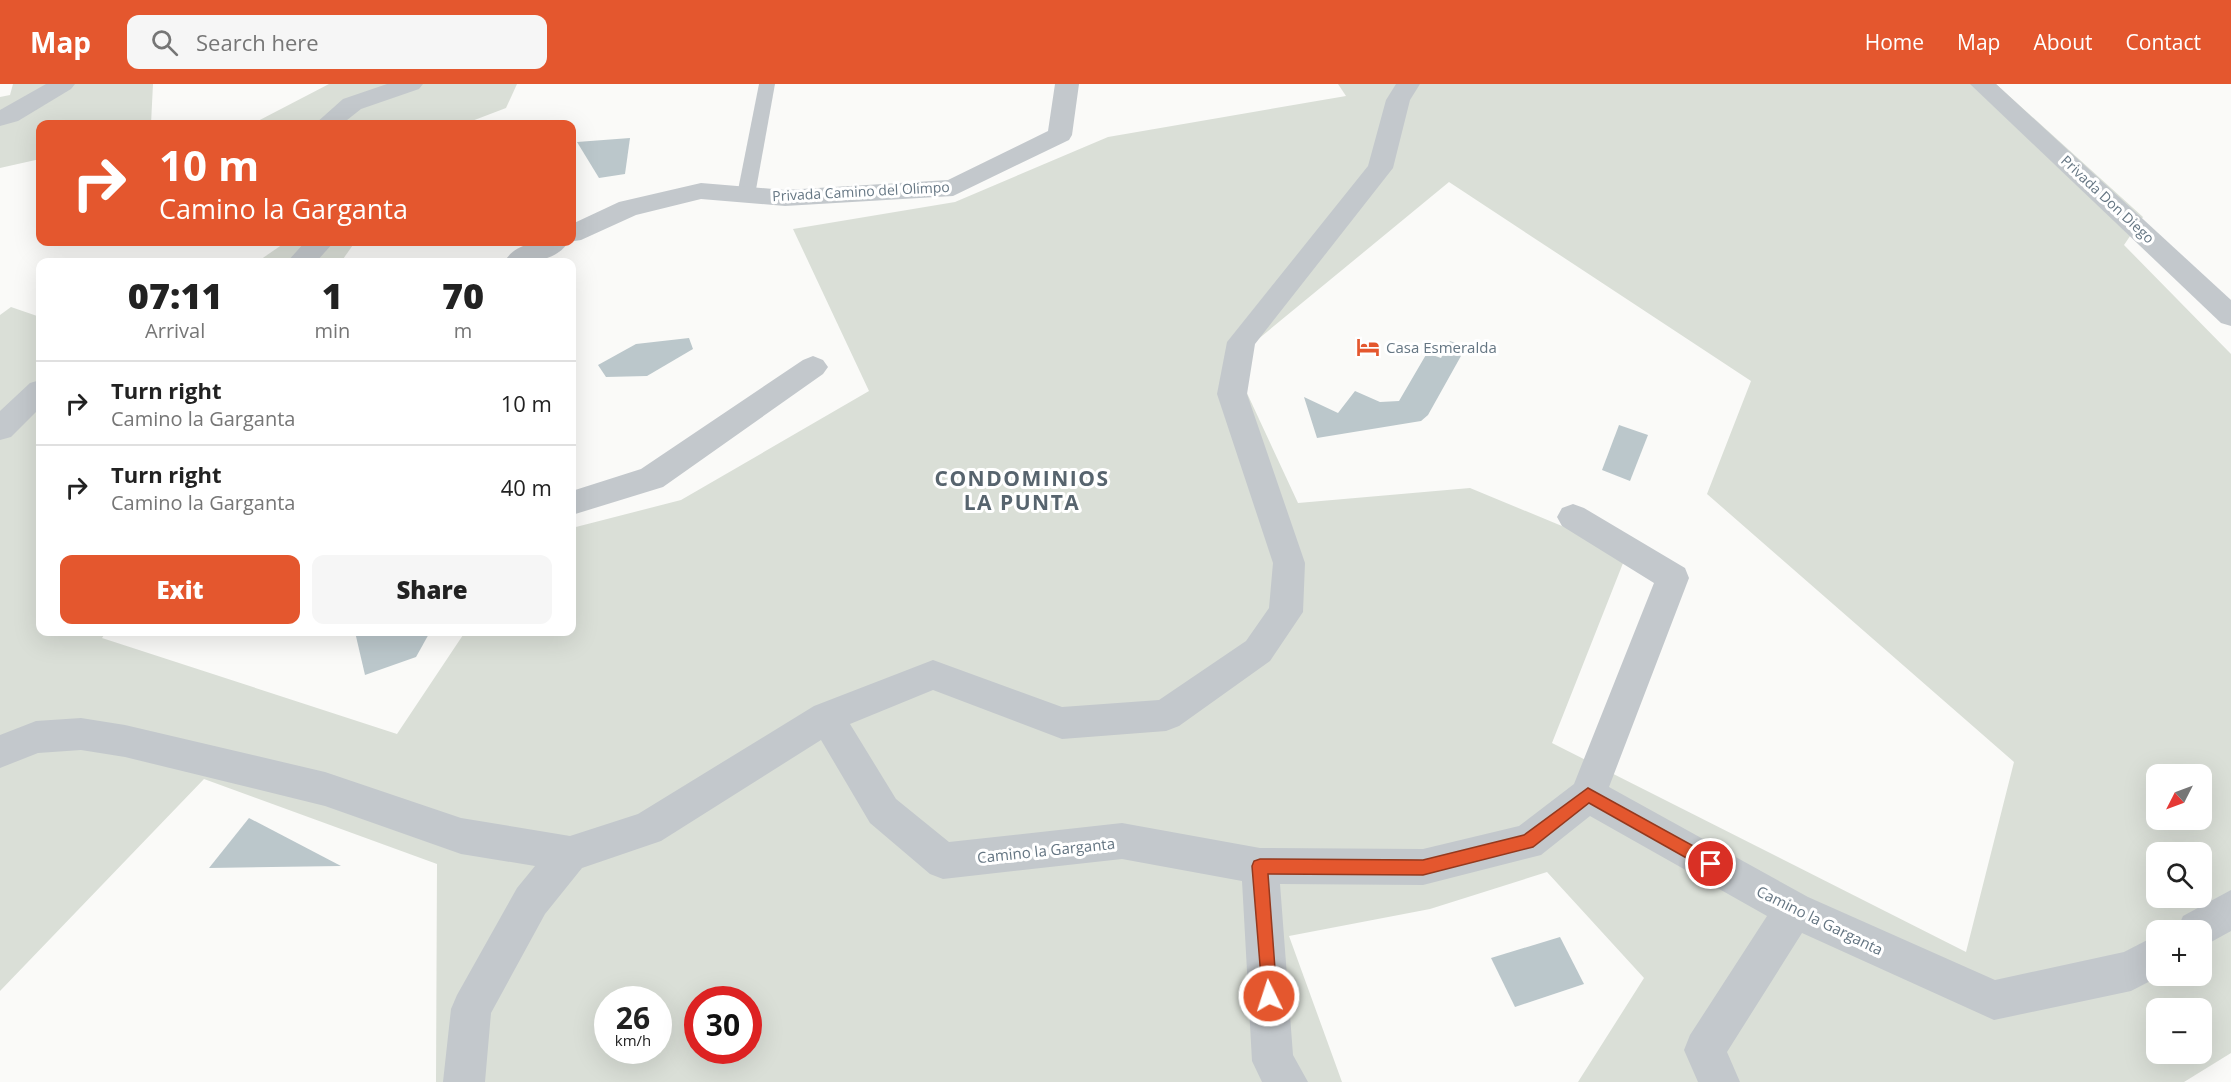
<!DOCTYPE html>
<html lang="en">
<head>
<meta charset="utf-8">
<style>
	:root { --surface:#fff; --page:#f6f6f6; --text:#222; --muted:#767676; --line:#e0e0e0; --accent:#e4572e }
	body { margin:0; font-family:"Open Sans",sans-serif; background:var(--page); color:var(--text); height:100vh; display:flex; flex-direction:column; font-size:22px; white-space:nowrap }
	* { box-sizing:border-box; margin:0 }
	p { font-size:20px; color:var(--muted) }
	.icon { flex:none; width:33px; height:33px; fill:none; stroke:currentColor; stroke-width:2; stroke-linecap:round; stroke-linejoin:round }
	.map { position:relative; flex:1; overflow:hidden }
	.panel { position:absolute; left:36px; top:174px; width:540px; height:378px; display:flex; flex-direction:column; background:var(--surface); border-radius:12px; box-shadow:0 6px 24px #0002 }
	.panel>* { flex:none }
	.guide { position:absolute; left:36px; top:36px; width:540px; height:126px; border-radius:12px; box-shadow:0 6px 24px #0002; background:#e4572e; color:#fff; overflow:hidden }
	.needle { width:39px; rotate:228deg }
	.fabs { position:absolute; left:2146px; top:680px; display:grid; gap:12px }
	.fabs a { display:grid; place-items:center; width:66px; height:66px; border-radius:12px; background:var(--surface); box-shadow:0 6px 24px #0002; font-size:30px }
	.speed { position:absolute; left:594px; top:902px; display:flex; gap:12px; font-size:30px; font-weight:700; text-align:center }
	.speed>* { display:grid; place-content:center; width:78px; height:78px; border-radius:50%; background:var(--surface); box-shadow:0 6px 24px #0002; line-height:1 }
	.speed small { font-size:15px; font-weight:400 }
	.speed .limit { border:9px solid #d22; background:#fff; color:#111 }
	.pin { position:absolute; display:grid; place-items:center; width:51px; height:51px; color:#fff; margin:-26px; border:3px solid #fff; border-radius:50%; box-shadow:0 2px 6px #0007 }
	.me { position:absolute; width:66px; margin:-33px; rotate:356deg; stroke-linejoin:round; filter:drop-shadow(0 0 4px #0008) }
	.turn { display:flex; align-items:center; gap:21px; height:126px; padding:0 24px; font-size:27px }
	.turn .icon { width:78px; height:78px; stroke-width:2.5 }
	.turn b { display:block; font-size:42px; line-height:51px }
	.eta { display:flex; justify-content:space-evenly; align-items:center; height:102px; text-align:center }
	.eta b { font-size:36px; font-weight:800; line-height:42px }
	.cta { display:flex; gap:12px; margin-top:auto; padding:12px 24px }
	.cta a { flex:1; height:69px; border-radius:12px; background:var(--accent); color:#fff; font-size:24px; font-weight:800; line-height:69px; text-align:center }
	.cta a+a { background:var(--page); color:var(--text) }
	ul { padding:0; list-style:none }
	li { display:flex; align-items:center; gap:18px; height:84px; padding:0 24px; border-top:2px solid var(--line) }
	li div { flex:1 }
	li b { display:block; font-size:22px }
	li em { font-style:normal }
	header { display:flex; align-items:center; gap:36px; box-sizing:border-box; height:84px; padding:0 30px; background:var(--accent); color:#fff }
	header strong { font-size:28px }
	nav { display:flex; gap:33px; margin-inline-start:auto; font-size:21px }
	.search { width:420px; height:54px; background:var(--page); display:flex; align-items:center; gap:15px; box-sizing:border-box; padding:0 21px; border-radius:12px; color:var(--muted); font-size:22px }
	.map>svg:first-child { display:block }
	.green { fill:#dadfd7; fill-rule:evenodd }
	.water { fill:#bbc7cb }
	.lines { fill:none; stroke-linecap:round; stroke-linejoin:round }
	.lane { fill:#c3c8cc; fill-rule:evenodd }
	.street { fill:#c3c8cc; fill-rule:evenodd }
	.route { fill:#e4572e; stroke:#94391e; stroke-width:1.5 }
	.labels { text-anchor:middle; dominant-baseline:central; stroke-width:6; stroke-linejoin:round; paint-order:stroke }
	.far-street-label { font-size:14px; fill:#657683; stroke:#fff }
	.poi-label { font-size:15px; fill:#657683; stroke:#fff; text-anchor:start }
	.street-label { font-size:15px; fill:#657683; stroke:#fff }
	.district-label { font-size:21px; font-weight:bold; letter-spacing:1.5px; fill:#57646e; stroke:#fff }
</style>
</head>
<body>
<header>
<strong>Map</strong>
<div class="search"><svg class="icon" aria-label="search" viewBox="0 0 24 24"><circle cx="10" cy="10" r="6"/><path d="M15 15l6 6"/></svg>Search here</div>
<nav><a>Home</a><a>Map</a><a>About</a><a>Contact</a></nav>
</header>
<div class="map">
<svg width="2231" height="998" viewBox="0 0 2231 998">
	<rect width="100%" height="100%" fill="#fafaf8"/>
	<!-- green -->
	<g class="green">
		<polygon points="13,0 153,0 151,40 40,40 40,75 0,84 0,13 10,11"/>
		<polygon points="329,0 517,0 506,24 464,40 252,40"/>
		<path d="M 1338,0 L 1996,0 L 2143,133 L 2124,161 L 2231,270 L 2231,969 L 2184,998 L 1578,998 L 1644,894 L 1547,788 L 1430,825 L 1289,852 L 1342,998 L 436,998 L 437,780 L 204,695 L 0,907 L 0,231 L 11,223 L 40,233 L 40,548 L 106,548 L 102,554 L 397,650 L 465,548 L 572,548 L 572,444 L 681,416 L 869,307 L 793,145 L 955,118 L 1108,53 L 1346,12 ZM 1449,98 L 1751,297 L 1707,410 L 2014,678 L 1966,868 L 1552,659 L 1627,469 L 1470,404 L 1298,419 L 1246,307 L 1251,261 ZM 2157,690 L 2202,690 L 2202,735 L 2157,735 ZM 2157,768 L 2202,768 L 2202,813 L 2157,813 ZM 2157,846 L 2202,846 L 2202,891 L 2157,891 ZM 608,915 L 658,915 L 658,966 L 608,966 ZM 698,915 L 748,915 L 748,966 L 698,966 ZM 2157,924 L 2202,924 L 2202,969 L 2157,969 Z"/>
		<polygon points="286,158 355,158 341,178 257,178"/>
	</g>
	<!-- water -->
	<g class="water">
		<polygon points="630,54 625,90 599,94 577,58"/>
		<polygon points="689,254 693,265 647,292 606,293 598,281 636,260"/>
		<polygon points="1450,257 1466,263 1428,331 1421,337 1317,354 1304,313 1338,329 1355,307 1380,318 1399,317 1427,269 1441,274"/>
		<polygon points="1619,341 1648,351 1630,397 1602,386"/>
		<polygon points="355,548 430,548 416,573 365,591"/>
		<polygon points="249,734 341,782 209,784"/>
		<polygon points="1560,853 1584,900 1515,923 1491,874"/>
	</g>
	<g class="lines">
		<!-- lane -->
		<polygon class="lane" points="759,0 775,0 755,111 746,117 737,111"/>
		<!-- street -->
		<g class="street">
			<polygon points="46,0 75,0 71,5 18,37 0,42 0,26"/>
			<polygon points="387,0 423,0 419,5 361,25 342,40 315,40 343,15"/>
			<path d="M 1055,0 L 1079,0 L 1072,51 L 1069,56 L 953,112 L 785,122 L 701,115 L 636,131 L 581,156 L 568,158 C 557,178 525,180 504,178 C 519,154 547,158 572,158 L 572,140 L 619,118 L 701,99 L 785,106 L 948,96 L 1048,47 Z"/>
			<polygon points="1396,0 1420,0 1410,16 1393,84 1255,260 1247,310 1305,479 1303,528 1270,577 1179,642 1166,647 1062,655 933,606 850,640 896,715 949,758 1122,739 1260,764 1423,765 1519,742 1574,700 1654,499 1562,442 1557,433 1562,424 1573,420 1584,424 1685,484 1689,494 1609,703 1808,813 1995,896 2124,868 2157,851 2157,891 2162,891 2131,907 1994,936 1802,849 1727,968 1740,998 1698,998 1684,966 1690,951 1767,832 1590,732 1541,771 1423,801 1280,800 1293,971 1308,998 1262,998 1252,977 1242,797 1122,775 943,795 930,790 870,739 821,656 661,757 582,784 545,830 491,929 485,998 443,998 451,925 457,911 517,804 535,782 461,770 325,722 125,673 81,666 38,669 0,684 0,651 36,637 81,634 125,641 325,688 461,734 570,752 638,730 814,622 933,576 1062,623 1159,616 1246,557 1269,524 1273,479 1217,310 1227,258 1368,82 1386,16"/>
			<polygon points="1970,0 1996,0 2231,216 2231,242 2221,239"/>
			<polygon points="305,158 334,158 316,178 287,178"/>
			<polygon points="813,272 823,276 828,283 823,290 663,403 572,431 572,407 641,385 803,276"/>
			<polygon points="40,296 40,324 11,353 0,356 0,327 30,299"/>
			<polygon points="2231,806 2231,847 2202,863 2202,846 2177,846 2183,832"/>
		</g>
	</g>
	<!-- route -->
	<polygon class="route" points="1588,704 1717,775 1719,780 1717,785 1711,788 1706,785 1589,719 1533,763 1423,791 1268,790 1277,912 1275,918 1269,920 1263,918 1252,782 1254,777 1260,775 1423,776 1524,751"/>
	<!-- icons -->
	<defs>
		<g id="hotel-bare" transform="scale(1.8)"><path d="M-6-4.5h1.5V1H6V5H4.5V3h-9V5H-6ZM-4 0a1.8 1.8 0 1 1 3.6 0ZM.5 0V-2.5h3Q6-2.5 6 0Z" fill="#e4572e" stroke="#fff" stroke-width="2.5" paint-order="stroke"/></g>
	</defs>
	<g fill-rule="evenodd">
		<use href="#hotel-bare" x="1368" y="263"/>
	</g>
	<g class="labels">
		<!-- far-street labels -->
		<g class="far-street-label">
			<text transform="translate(861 107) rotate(-3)">Privada Camino del Olimpo</text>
			<text transform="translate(2108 115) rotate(43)">Privada Don Diego</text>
		</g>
		<!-- poi labels -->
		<g class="poi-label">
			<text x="1386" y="263">Casa Esmeralda</text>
		</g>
		<!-- street labels -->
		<g class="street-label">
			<text transform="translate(1046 766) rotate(-6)">Camino la Garganta</text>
			<text transform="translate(1820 836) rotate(26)">Camino la Garganta</text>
		</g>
		<!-- district labels -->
		<g class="district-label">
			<text x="1022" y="394">CONDOMINIOS<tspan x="1022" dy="24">LA PUNTA</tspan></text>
		</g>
	</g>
</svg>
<div class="fabs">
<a><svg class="needle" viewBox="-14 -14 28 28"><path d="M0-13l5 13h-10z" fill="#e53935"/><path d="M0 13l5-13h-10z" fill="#767676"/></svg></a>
<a><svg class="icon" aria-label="search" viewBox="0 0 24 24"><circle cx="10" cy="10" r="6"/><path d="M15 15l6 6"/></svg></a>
<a>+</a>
<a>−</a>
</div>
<div class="speed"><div>26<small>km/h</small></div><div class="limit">30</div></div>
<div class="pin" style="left:1711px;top:780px;background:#d93025"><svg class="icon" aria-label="arrive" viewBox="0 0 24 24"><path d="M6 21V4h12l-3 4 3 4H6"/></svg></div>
<svg class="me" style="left:1269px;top:912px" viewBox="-20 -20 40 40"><circle r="17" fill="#e4572e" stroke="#fff" stroke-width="3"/><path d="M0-11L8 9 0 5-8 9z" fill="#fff"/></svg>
<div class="guide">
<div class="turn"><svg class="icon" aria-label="right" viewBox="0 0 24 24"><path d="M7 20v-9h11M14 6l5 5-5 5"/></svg><div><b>10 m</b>Camino la Garganta</div></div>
</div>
<section class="panel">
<div class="eta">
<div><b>07:11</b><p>Arrival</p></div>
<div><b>1</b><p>min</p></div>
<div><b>70</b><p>m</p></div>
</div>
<ul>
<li><svg class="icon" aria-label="right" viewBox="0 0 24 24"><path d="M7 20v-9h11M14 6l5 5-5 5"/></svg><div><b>Turn right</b><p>Camino la Garganta</p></div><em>10 m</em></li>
<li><svg class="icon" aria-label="right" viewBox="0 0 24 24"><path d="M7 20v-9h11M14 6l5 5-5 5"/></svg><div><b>Turn right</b><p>Camino la Garganta</p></div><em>40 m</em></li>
</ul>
<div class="cta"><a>Exit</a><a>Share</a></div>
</section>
</div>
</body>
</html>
